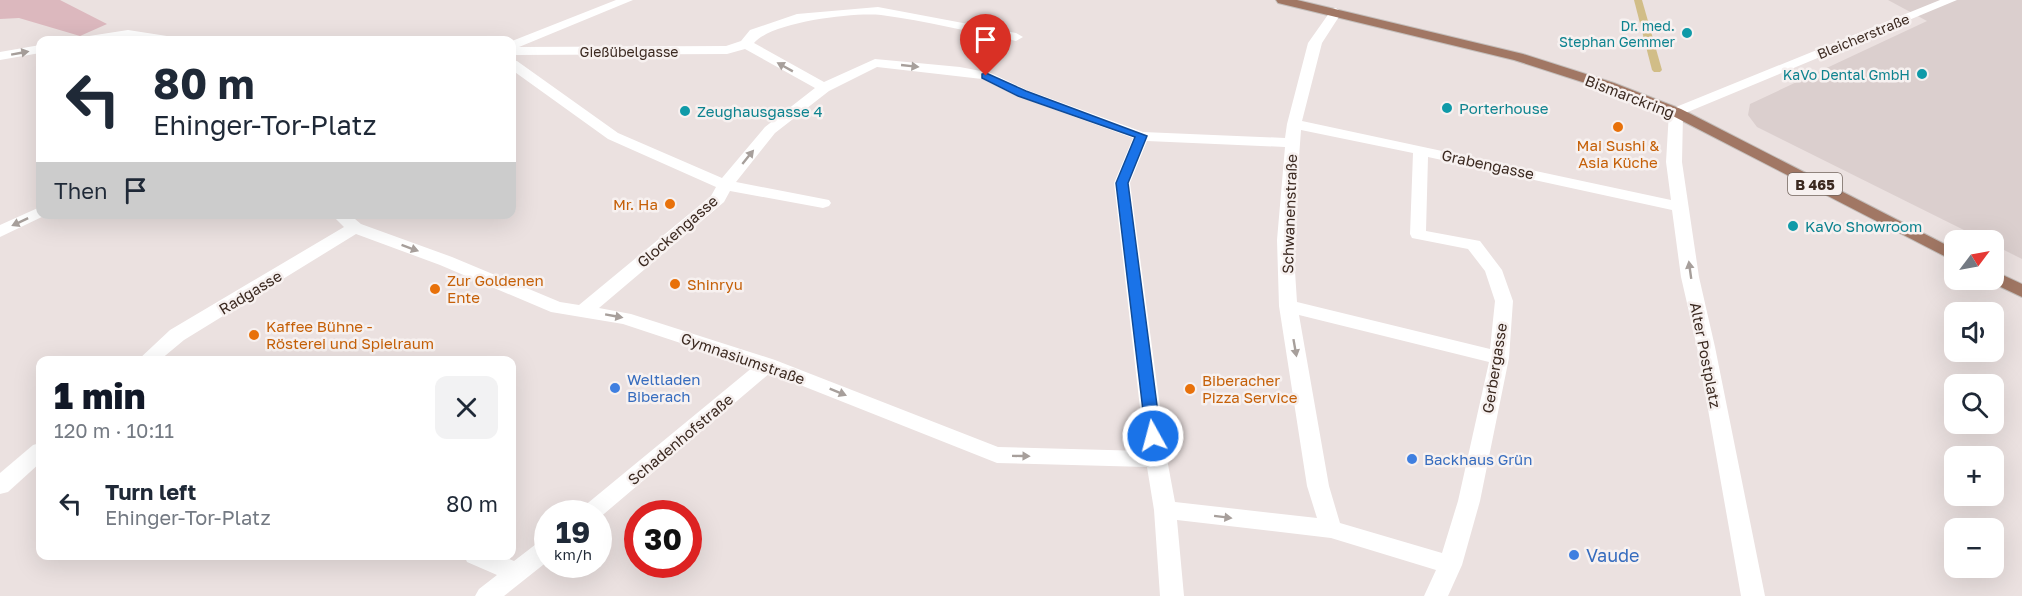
<!DOCTYPE html>
<html lang="en">
<head>
<meta charset="utf-8">
<style>
	:root { --surface:#fff; --page:#f2f2f3; --text:#1f2937; --muted:#747a83; --accent:#111827 }
	body { margin:0; font-family:"Golos Text",sans-serif; background:var(--page); color:var(--text); height:100vh; display:flex; flex-direction:column; font-size:22px; white-space:nowrap }
	* { box-sizing:border-box; margin:0 }
	p { font-size:20px; color:var(--muted) }
	.icon { flex:none; width:33px; height:33px; fill:none; stroke:currentColor; stroke-width:2; stroke-linecap:round; stroke-linejoin:round }
	.map { position:relative; flex:1; overflow:hidden }
	.panel { position:absolute; left:36px; top:356px; width:480px; height:204px; display:flex; flex-direction:column; background:var(--surface); border-radius:12px; box-shadow:0 6px 24px #0002 }
	.panel>* { flex:none }
	.banner { position:absolute; left:36px; top:36px; width:480px; height:183px; border-radius:12px; box-shadow:0 6px 24px #0002; background:#fff; color:var(--text); overflow:hidden }
	.needle { width:39px; rotate:58deg }
	.buttons { position:absolute; left:1944px; top:230px; display:grid; gap:12px }
	.buttons a { display:grid; place-items:center; width:60px; height:60px; border-radius:12px; background:var(--surface); box-shadow:0 6px 24px #0002; font-size:30px }
	.speed { position:absolute; left:534px; top:500px; display:flex; gap:12px; font-size:30px; font-weight:700; text-align:center }
	.speed>* { display:grid; place-content:center; width:78px; height:78px; border-radius:50%; background:var(--surface); box-shadow:0 6px 24px #0002; line-height:1 }
	.speed small { font-size:15px; font-weight:400 }
	.speed .limit { border:9px solid #d22; background:#fff; color:#111 }
	.pin { position:absolute; display:grid; place-items:center; width:51px; height:51px; color:#fff; margin:-62px -26px; border-radius:50% 50% 50% 0; rotate:-45deg; box-shadow:0 0 6px #0007 }
	.pin .icon { rotate:45deg }
	.me { position:absolute; width:66px; margin:-33px; rotate:353deg; stroke-linejoin:round; filter:drop-shadow(0 0 4px #0008) }
	.turn { display:flex; align-items:center; gap:21px; height:126px; padding:0 18px; font-size:27px }
	.turn .icon { width:78px; height:78px; stroke-width:2.5 }
	.turn b { display:block; font-size:42px; line-height:51px }
	.then { display:flex; align-items:center; height:57px; padding:0 18px; background:#0003; gap:12px; font-size:22px }
	.round { display:grid; place-items:center; flex:none; width:63px; height:63px; border-radius:12px; background:var(--page) }
	.headline { display:flex; align-items:center; justify-content:space-between; height:102px; padding:0 18px }
	h1 { font-size:36px; font-weight:800; line-height:45px; color:var(--accent) }
	ul { padding:0; list-style:none }
	li { display:flex; align-items:center; gap:18px; height:90px; padding:0 18px }
	li div { flex:1 }
	li b { display:block; font-size:22px }
	li em { font-style:normal }
	.map>svg:first-child { display:block }
	.built { fill:#dbcfce }
	.green { fill:#dcb8be }
	.lines { fill:none; stroke-linecap:round; stroke-linejoin:round }
	.stream { fill:#d1bd87; fill-rule:evenodd }
	.major-casing { stroke:#c4bfbc; stroke-width:2 }
	.minor { fill:#fff; fill-rule:evenodd }
	.major { fill:#a17764; fill-rule:evenodd }
	.oneway { fill:#a79f9b }
	.route { fill:#1a73e8; stroke:#114b97; stroke-width:1.5 }
	.culture-dot { fill:#0f9aa8; stroke:#f7f1f0; stroke-width:2 }
	.food-dot { fill:#e8710a; stroke:#f7f1f0; stroke-width:2 }
	.shop-dot { fill:#3f7fe0; stroke:#f7f1f0; stroke-width:2 }
	.labels { text-anchor:middle; dominant-baseline:central; stroke-width:5; stroke-linejoin:round; paint-order:stroke }
	.far-culture-label { font-size:14px; fill:#0d838f; stroke:#f7f1f0; text-anchor:end }
	.far-street-label { font-size:14px; fill:#3b2920; stroke:#f7f1f0 }
	.shield { fill:#f7f1f0; stroke:#73655e; stroke-width:1.5 }
	.shield-label { font-size:14px; font-weight:bold; fill:#3b2920 }
	.street-label { font-size:15px; fill:#3b2920; stroke:#f7f1f0 }
	.culture-label { font-size:15px; fill:#0d838f; stroke:#f7f1f0; text-anchor:start }
	.food-label { font-size:15px; fill:#c56008; stroke:#f7f1f0; text-anchor:start }
	.shop-label { font-size:15px; fill:#366cbe; stroke:#f7f1f0; text-anchor:start }
	.near-shop-label { font-size:18px; fill:#366cbe; stroke:#f7f1f0; text-anchor:start }
</style>
</head>
<body>
<div class="map">
<svg width="2022" height="596" viewBox="0 0 2022 596">
	<rect width="100%" height="100%" fill="#ebe1e0"/>
	<!-- built -->
	<polygon class="built" points="1888,0 2022,0 2022,259 1994,245 1994,240 1984,240 1757,127 1748,115 1750,104 1927,21"/>
	<!-- green -->
	<polygon class="green" points="0,0 60,0 107,24 80,36 19,18 0,19"/>
	<g class="lines">
		<!-- stream -->
		<polygon class="stream" points="1634,0 1642,0 1662,70 1660,72 1654,72 1652,70"/>
		<!-- major casing -->
		<g class="major-casing">
			<g id="major">
				<polygon points="1276,0 1297,0 1523,54 1614,83 1681,109 1954,249 1954,261 1671,115 1604,89 1514,60 1278,3"/>
				<polygon points="1994,271 2022,284 2022,297 1988,281 1986,279 1994,279"/>
			</g>
		</g>
		<!-- minor -->
		<g class="minor">
			<path d="M 616,0 L 633,0 L 519,47 L 726,46 L 741,41 L 750,30 L 797,14 L 878,7 L 1016,33 L 1023,37 L 1016,41 C 971,32 926,21 881,15 C 854,12 771,22 754,43 L 824,82 L 875,59 L 960,67 L 991,73 L 1027,90 L 1143,132 L 1285,138 L 1287,124 L 1308,43 L 1332,9 L 1336,8 L 1342,12 L 1322,43 L 1302,121 L 1671,200 L 1666,162 L 1669,112 L 1671,109 L 1940,0 L 1957,0 L 1683,114 L 1682,162 L 1699,277 L 1715,347 L 1765,596 L 1741,596 L 1697,347 L 1681,277 L 1672,210 L 1428,157 L 1426,231 L 1480,241 L 1502,270 L 1513,301 L 1509,358 L 1480,501 L 1462,565 L 1448,596 L 1424,596 L 1436,570 L 1331,538 L 1177,520 L 1184,596 L 1160,596 L 1154,510 L 1147,467 L 997,463 L 770,373 L 598,519 L 598,513 L 580,513 L 583,507 L 753,367 L 623,324 L 551,312 L 440,265 L 356,234 L 184,340 L 160,360 L 138,360 L 170,330 L 344,227 L 331,214 L 349,214 L 361,224 L 452,257 L 560,302 L 579,305 L 711,196 L 716,187 L 608,139 L 512,70 L 512,60 L 517,61 L 618,133 L 722,178 L 765,127 L 815,88 L 745,49 L 727,54 L 512,55 L 512,41 ZM 877,67 L 982,79 L 1017,96 L 1133,138 L 1114,183 L 1145,451 L 998,447 L 775,360 L 631,314 L 599,308 L 724,202 L 730,191 L 823,208 L 829,206 L 831,203 L 829,200 L 736,182 L 775,133 L 829,91 ZM 1301,130 L 1413,153 L 1410,234 L 1412,238 L 1468,249 L 1485,271 L 1495,301 L 1490,349 L 1297,302 L 1293,240 ZM 1147,141 L 1285,147 L 1277,240 L 1279,306 L 1307,486 L 1317,518 L 1175,502 L 1167,459 L 1130,183 ZM 1299,315 L 1489,362 L 1458,501 L 1442,553 L 1340,523 L 1329,486 Z"/>
			<path d="M 128,30 L 167,36 L 174,40 C 158,42 141,37 126,38 C 111,39 97,42 82,40 L 89,36 Z"/>
			<polygon points="40,45 40,53 0,60 0,52"/>
			<polygon points="40,207 40,214 46,215 0,237 0,225"/>
			<polygon points="40,443 40,463 8,492 0,494 0,473 33,445"/>
			<polygon points="548,539 548,561 504,596 475,596 479,589 497,575 467,562 464,555 499,555 514,561 540,541"/>
		</g>
		<!-- major -->
		<use href="#major" class="major"/>
	</g>
	<!-- one-way arrows -->
	<defs><path id="oneway-solid" d="M-6-.8H1V-3.2L6.5 0L1 3.2V.8H-6Z" transform="scale(1.5)"/></defs>
	<g class="oneway">
		<use href="#oneway-solid" transform="translate(20 53) rotate(-10)"/>
		<use href="#oneway-solid" transform="translate(910 66) rotate(6)"/>
		<use href="#oneway-solid" transform="translate(785 67) rotate(-151)"/>
		<use href="#oneway-solid" transform="translate(748 157) rotate(-51)"/>
		<use href="#oneway-solid" transform="translate(20 222) rotate(155)"/>
		<use href="#oneway-solid" transform="translate(410 248) rotate(20)"/>
		<use href="#oneway-solid" transform="translate(1690 270) rotate(-98)"/>
		<use href="#oneway-solid" transform="translate(614 316) rotate(10)"/>
		<use href="#oneway-solid" transform="translate(1295 348) rotate(80)"/>
		<use href="#oneway-solid" transform="translate(838 392) rotate(22)"/>
		<use href="#oneway-solid" transform="translate(1021 456) rotate(1)"/>
		<use href="#oneway-solid" transform="translate(1223 517) rotate(7)"/>
	</g>
	<!-- route -->
	<polygon class="route" points="986,73 1026,91 1147,136 1128,183 1161,436 1159,440 1148,440 1146,436 1116,183 1135,137 1018,96 982,78 982,74"/>
	<!-- markers -->
	<g class="culture-dot">
		<circle cx="1687" cy="33" r="6"/>
		<circle cx="1922" cy="74" r="6"/>
		<circle cx="1447" cy="108" r="6"/>
		<circle cx="685" cy="111" r="6"/>
		<circle cx="1793" cy="226" r="6"/>
	</g>
	<g class="food-dot">
		<circle cx="1618" cy="127" r="6"/>
		<circle cx="670" cy="204" r="6"/>
		<circle cx="675" cy="284" r="6"/>
		<circle cx="435" cy="289" r="6"/>
		<circle cx="254" cy="335" r="6"/>
		<circle cx="1190" cy="389" r="6"/>
	</g>
	<g class="shop-dot">
		<circle cx="615" cy="388" r="6"/>
		<circle cx="1412" cy="459" r="6"/>
		<circle cx="1574" cy="555" r="6"/>
	</g>
	<g class="labels">
		<!-- far-culture labels -->
		<g class="far-culture-label">
			<text x="1675" y="25">Dr. med.<tspan x="1675" dy="16">Stephan Gemmer</tspan></text>
			<text x="1910" y="74">KaVo Dental GmbH</text>
		</g>
		<!-- far-street labels -->
		<g class="far-street-label">
			<text transform="translate(1863 36) rotate(-22)">Bleicherstraße</text>
			<text x="629" y="51">Gießübelgasse</text>
		</g>
		<!-- shield labels -->
		<rect class="shield" x="1788" y="173" width="54" height="22" rx="4.5"/>
		<g class="shield-label">
			<text x="1815" y="184">B 465</text>
		</g>
		<!-- street labels -->
		<g class="street-label">
			<text transform="translate(1630 96) rotate(21)">Bismarckring</text>
			<text transform="translate(1488 164) rotate(12)">Grabengasse</text>
			<text transform="translate(1289 214) rotate(-88)">Schwanenstraße</text>
			<text transform="translate(677 231) rotate(-41)">Glockengasse</text>
			<text transform="translate(250 292) rotate(-31)">Radgasse</text>
			<text transform="translate(1706 355) rotate(79)">Alter Postplatz</text>
			<text transform="translate(743 358) rotate(19)">Gymnasiumstraße</text>
			<text transform="translate(1494 368) rotate(-81)">Gerbergasse</text>
			<text transform="translate(680 439) rotate(-40)">Schadenhofstraße</text>
		</g>
		<!-- culture labels -->
		<g class="culture-label">
			<text x="1459" y="108">Porterhouse</text>
			<text x="697" y="111">Zeughausgasse 4</text>
			<text x="1805" y="226">KaVo Showroom</text>
		</g>
		<!-- food labels -->
		<g class="food-label">
			<text x="1618" y="145" text-anchor="middle">Mai Sushi &amp;<tspan x="1618" dy="17">Asia Küche</tspan></text>
			<text x="658" y="204" text-anchor="end">Mr. Ha</text>
			<text x="447" y="280">Zur Goldenen<tspan x="447" dy="17">Ente</tspan></text>
			<text x="687" y="284">Shinryu</text>
			<text x="266" y="326">Kaffee Bühne -<tspan x="266" dy="17">Rösterei und Spielraum</tspan></text>
			<text x="1202" y="380">Biberacher<tspan x="1202" dy="17">Pizza Service</tspan></text>
		</g>
		<!-- shop labels -->
		<g class="shop-label">
			<text x="627" y="379">Weltladen<tspan x="627" dy="17">Biberach</tspan></text>
			<text x="1424" y="459">Backhaus Grün</text>
		</g>
		<!-- near-shop labels -->
		<g class="near-shop-label">
			<text x="1586" y="555">Vaude</text>
		</g>
	</g>
</svg>
<div class="buttons">
<a><svg class="needle" viewBox="-14 -14 28 28"><path d="M0-13l5 13h-10z" fill="#e53935"/><path d="M0 13l5-13h-10z" fill="#747a83"/></svg></a>
<a><svg class="icon" aria-label="sound" viewBox="0 0 24 24"><path d="M4 9h4l5-4v14l-5-4H4zM17 9q2 3 0 6"/></svg></a>
<a><svg class="icon" aria-label="search" viewBox="0 0 24 24"><circle cx="10" cy="10" r="6"/><path d="M15 15l6 6"/></svg></a>
<a>+</a>
<a>−</a>
</div>
<div class="speed"><div>19<small>km/h</small></div><div class="limit">30</div></div>
<div class="pin" style="left:986px;top:76px;background:#d93025"><svg class="icon" aria-label="arrive" viewBox="0 0 24 24"><path d="M6 21V4h12l-3 4 3 4H6"/></svg></div>
<svg class="me" style="left:1153px;top:436px" viewBox="-20 -20 40 40"><circle r="17" fill="#1a73e8" stroke="#fff" stroke-width="3"/><path d="M0-11L8 9 0 5-8 9z" fill="#fff"/></svg>
<div class="banner">
<div class="turn"><svg class="icon" aria-label="left" viewBox="0 0 24 24"><path d="M17 20v-9H6M10 6l-5 5 5 5"/></svg><div><b>80 m</b>Ehinger-Tor-Platz</div></div>
<div class="then">Then<svg class="icon" aria-label="arrive" viewBox="0 0 24 24"><path d="M6 21V4h12l-3 4 3 4H6"/></svg></div>
</div>
<section class="panel">
<div class="headline"><div><h1>1 min</h1><p>120 m · 10:11</p></div><a class="round"><svg class="icon" aria-label="close" viewBox="0 0 24 24"><path d="M6 6l12 12M18 6L6 18"/></svg></a></div>
<ul>
<li><svg class="icon" aria-label="left" viewBox="0 0 24 24"><path d="M17 20v-9H6M10 6l-5 5 5 5"/></svg><div><b>Turn left</b><p>Ehinger-Tor-Platz</p></div><em>80 m</em></li>
</ul>
</section>
</div>
</body>
</html>
